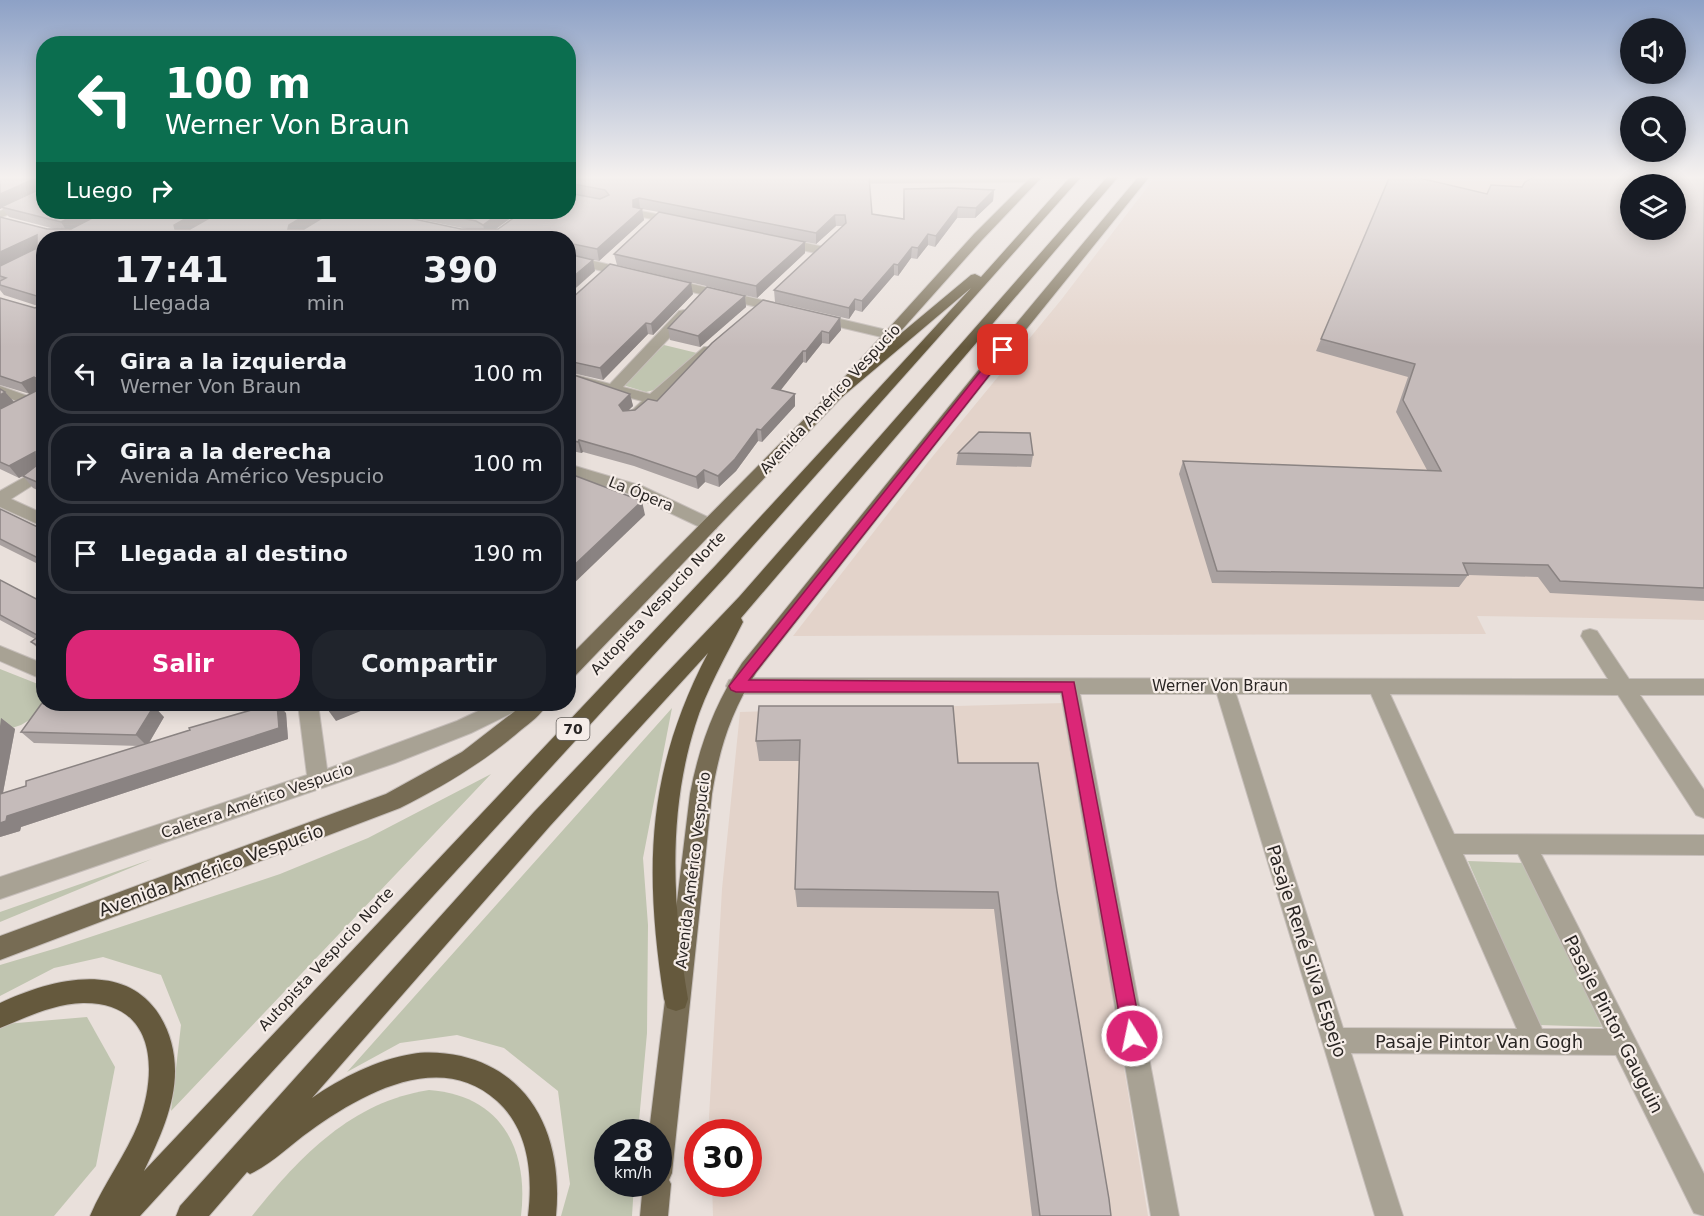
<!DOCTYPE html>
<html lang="es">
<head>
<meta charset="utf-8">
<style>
	:root { --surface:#171b24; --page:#20242c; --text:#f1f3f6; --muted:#9ea1a6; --line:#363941; --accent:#db2777 }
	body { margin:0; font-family:"DejaVu Sans",sans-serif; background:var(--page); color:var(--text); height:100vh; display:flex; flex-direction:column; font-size:22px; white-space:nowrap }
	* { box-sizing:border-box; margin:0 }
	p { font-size:20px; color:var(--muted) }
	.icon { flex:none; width:33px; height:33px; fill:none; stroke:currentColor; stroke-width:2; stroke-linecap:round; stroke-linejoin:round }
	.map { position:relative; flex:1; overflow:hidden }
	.side { position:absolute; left:36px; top:231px; width:540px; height:480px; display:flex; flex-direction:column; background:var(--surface); border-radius:24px; box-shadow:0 3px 15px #0003 }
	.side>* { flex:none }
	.hud { position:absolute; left:36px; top:36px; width:540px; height:183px; border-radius:24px; box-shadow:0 3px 15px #0003; background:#0b6e4f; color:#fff; overflow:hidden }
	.fabs { position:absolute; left:1620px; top:18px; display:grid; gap:12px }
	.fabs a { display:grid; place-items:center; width:66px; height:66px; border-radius:50%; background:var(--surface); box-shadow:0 3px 15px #0003; font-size:30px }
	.speed { position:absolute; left:594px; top:1119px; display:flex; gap:12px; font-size:30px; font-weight:700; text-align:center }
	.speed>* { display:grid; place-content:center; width:78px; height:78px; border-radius:50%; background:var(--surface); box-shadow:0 3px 15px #0003; line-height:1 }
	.speed small { font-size:15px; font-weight:400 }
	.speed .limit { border:9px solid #d22; background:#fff; color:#111 }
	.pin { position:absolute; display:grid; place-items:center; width:51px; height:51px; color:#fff; margin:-26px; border-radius:12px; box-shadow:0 3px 9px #0006 }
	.me { position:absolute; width:66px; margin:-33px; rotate:350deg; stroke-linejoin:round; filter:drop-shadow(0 0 4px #0008) }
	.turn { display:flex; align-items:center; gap:21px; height:126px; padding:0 30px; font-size:27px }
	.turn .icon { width:78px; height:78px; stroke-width:2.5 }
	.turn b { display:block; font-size:42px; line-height:51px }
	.then { display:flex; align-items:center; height:57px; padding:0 30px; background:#0003; gap:12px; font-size:22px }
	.eta { display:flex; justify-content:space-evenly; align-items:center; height:102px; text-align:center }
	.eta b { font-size:36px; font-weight:700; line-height:42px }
	.button { display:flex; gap:12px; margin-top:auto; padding:12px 30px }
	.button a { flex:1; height:69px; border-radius:24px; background:var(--accent); color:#fff; font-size:24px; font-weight:700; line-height:69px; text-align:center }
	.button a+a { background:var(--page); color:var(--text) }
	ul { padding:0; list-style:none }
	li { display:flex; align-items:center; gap:18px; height:81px; margin:0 12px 9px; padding:0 18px; border:3px solid var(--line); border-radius:24px }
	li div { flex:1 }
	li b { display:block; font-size:22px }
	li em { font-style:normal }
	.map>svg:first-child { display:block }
	.built { fill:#e3d3ca; fill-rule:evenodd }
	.green { fill:#c0c5b0 }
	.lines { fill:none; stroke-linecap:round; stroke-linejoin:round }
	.minor-casing { stroke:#c6beba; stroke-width:2 }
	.major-casing { stroke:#c6beba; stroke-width:2 }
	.highway-casing { stroke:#c6beba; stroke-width:2 }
	.minor { fill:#a8a294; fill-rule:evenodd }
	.major { fill:#776c54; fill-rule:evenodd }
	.highway { fill:#65593d; fill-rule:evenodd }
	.wall { fill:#a9a1a0 }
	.shaded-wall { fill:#8a8382 }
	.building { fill:#c5bbba; stroke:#8a8382; stroke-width:1.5; fill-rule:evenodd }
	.route { fill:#db2777; stroke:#8e194d; stroke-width:1.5 }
	.labels { text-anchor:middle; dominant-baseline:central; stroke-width:4.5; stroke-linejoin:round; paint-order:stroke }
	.shield { fill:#f6ede8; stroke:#66615e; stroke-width:1.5 }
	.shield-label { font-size:14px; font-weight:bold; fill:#292523 }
	.street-label { font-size:15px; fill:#292523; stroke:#f6ede8 }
	.near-street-label { font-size:18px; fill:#292523; stroke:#f6ede8 }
</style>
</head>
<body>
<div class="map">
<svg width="1704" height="1216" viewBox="0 0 1704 1216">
	<rect width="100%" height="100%" fill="#e9e0db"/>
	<!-- built -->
	<g class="built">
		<path d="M 1156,176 L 1704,176 L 1704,620 L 1477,616 L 1486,634 L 793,636 L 928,462 L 1061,300 ZM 1630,184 L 1676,184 L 1676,230 L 1630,230 Z"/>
		<polygon points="1065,703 1148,1216 713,1216 712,1184 748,1184 748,1132 710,1132 709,1117 722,889 740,712"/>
	</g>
	<!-- green -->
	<g class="green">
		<polygon points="664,345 697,353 658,389 646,392 626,386 625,383"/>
		<polygon points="0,669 43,686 41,713 21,725 0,732"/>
		<polygon points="672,708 643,858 648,925 647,1033 638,1132 608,1132 608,1184 634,1184 632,1216 561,1216 570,1184 558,1091 504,1048 457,1035 400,1043 347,1072"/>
		<polygon points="491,774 171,1111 181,1025 161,975 103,957 54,968 0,996 0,965 57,948 280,874 368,838"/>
		<polygon points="152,859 0,922 0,912"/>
		<polygon points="1468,861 1525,863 1602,1027 1539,1025"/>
		<polygon points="87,1017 115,1067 96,1166 54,1216 0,1216 0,1029 5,1024"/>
		<path d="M 429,1090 C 501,1095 529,1149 521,1216 L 252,1216 C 299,1157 351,1102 429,1090 Z"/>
	</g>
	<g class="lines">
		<!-- minor casing -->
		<g class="minor-casing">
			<g id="minor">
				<polygon points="803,176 1037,176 1040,179 1035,182 852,183 808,179"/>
				<polygon points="44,191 44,199 0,218 0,211"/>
				<polygon points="641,211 681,219 683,221 677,224 637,216 637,212"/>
				<polygon points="783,238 824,247 826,250 820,254 779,245 779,239"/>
				<polygon points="568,255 632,270 634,273 628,277 568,263"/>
				<polygon points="670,279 788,306 790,309 783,313 666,286 664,283 666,280"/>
				<polygon points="684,310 691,314 689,317 623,387 650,394 704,347 714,347 716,350 638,419 628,419 626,416 642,401 568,381 568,373 610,384 679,311"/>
				<polygon points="819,314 895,332 897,335 890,339 814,321 812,318"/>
				<polygon points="0,386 36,399 38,402 31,406 0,395"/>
				<polygon points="568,464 642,486 716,521 718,525 716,529 704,529 630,494 568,475"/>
				<polygon points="44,466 44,478 11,499 44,514 44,527 0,507 0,491"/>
				<path d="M 1590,629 L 1597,631 L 1629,679 L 1704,679 L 1704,695 L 1640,695 L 1704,790 L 1704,818 L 1696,815 L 1618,695 L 1390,694 L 1454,834 L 1704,835 L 1704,855 L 1541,854 L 1704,1174 L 1704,1216 L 1694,1213 L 1616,1055 L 1351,1053 L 1403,1216 L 1375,1216 L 1217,694 L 1080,694 L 1179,1216 L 1151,1216 L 1061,694 L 736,694 L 729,692 L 726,686 L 729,680 L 736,678 L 1608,679 L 1581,636 L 1583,631 ZM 1236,694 L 1371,694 L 1517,1029 L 1343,1028 ZM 1463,854 L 1518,854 L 1604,1029 L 1542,1029 Z"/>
				<polygon points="0,646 44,664 44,680 0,661"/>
				<polygon points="298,704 318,704 327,769 457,721 493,704 521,704 518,710 471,733 395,763 0,899 0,877 307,775"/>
			</g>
		</g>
		<!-- major casing -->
		<g class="major-casing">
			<g id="major">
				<polygon points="1032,176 1043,176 982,240 842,397 575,676 568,678 568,658 832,391 974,234"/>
				<path d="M 1139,176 L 1150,176 L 1020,337 L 756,673 C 731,711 719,750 712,794 L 672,1173 L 669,1180 L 671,1184 L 668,1216 L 640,1216 L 643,1184 L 658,1184 L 658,1132 L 649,1132 L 690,794 C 699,746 715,703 742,663 L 1010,331 Z"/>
				<path d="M 524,704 L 547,704 C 541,715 530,723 521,730 C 484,762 444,786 400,808 L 0,960 L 0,936 L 386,794 L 462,752 Z"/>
			</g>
		</g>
		<!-- highway casing -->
		<g class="highway-casing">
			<g id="highway">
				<path d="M 1071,176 L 1082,176 L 728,574 L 140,1216 L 90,1216 C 104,1183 126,1155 139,1122 C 158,1069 155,1002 83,1003 C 53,1004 27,1017 0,1028 L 0,1003 C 47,981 119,960 156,1010 C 169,1028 175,1050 175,1071 C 175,1106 159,1140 144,1171 L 716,565 L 971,288 L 842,397 L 832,397 L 830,394 L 832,391 L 971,275 L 975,274 L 981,277 Z"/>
				<path d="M 1108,176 L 1119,176 L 741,618 L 743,622 C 726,656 706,690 695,726 C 667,816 673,908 688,999 L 685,1008 L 676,1011 L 667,1008 L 664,999 C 644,870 646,771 708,653 L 550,826 L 312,1098 C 341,1078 376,1060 412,1054 C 428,1051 445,1053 461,1056 C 537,1074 563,1144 556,1216 L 528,1216 C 533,1175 529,1130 497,1101 C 440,1049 361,1094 310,1131 C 290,1145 272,1164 250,1174 L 247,1172 L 209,1216 L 176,1216 L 180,1206 L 534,812 L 739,597 Z"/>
			</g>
		</g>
		<!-- minor -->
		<use href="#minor" class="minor"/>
		<!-- major -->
		<use href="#major" class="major"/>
		<!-- highway -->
		<use href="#highway" class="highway"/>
	</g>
	<!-- wall -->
	<g class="wall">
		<polygon points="0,176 44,176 44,212 461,229 467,229 384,212 519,212 496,229 498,229 568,212 568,176 872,214 903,219 904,189 994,190 993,201 975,218 957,218 935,247 928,245 917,259 911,258 898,276 894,275 862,312 855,310 849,319 775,302 774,290 843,226 836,226 816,244 661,213 805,253 757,298 617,265 614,254 659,212 642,209 644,220 599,261 568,254 568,238 44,238 44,493 33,488 23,476 26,474 19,478 0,469 0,389 5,392 14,402 30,394 0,385 0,298 35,308 38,306 4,295 0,290 0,217 47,229 55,229 9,217 2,208 0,209"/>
		<polygon points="1390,176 1487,194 1522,187 1704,176 1704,601 1550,593 1538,577 1468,575 1459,587 1212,583 1179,474 1183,461 1427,470 1396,412 1408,377 1316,351"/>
		<polygon points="693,294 653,335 648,334 603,380 568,372 568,299"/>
		<polygon points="745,296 746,307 700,347 670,340 668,328"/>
		<polygon points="840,318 841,330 829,344 822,343 806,363 803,362 780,390 795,406 762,442 758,441 736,471 719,487 705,482 698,489 634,466 583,452 581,453 568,450 568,373 630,394 633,406 628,410 635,410"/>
		<polygon points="958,453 1033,455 1031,467 956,465"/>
		<polygon points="0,509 44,530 44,567 0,545"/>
		<polygon points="0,580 44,603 44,654 31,642 35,639 0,620"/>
		<polygon points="759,706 958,763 1057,891 1111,1216 1032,1216 994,909 797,907 795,889 800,761 759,761 756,741"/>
		<polygon points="286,713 288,739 21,827 20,831 0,837 1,718 15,729 3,793 26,786 140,746 34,743 21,732 164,717 149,743"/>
	</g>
	<!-- shaded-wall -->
	<g class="shaded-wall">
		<polygon points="36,178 43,189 1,207 2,208 0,209 0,194"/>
		<polygon points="994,190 993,201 975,218 976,208"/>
		<polygon points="639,198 640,209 642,209 644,220 599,261 597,249 633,207 633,200"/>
		<polygon points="958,207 957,218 935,247 936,236"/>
		<polygon points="81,212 110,212 68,233 61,222"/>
		<polygon points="197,212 221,212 181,238 175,229 174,225"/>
		<polygon points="311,212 333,212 294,236 288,229 289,225"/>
		<polygon points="501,212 519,212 486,236 483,225"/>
		<polygon points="835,215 836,226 816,244 816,233"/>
		<polygon points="928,234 928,245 917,259 918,248"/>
		<polygon points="37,235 44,244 0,267 0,252"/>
		<polygon points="805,242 805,253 757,298 756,286"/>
		<polygon points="912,247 911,258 898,276 898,265"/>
		<polygon points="593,260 595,271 568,295 568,281"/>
		<polygon points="894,264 894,275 862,312 862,301"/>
		<polygon points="691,283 693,294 653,335 651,324"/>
		<polygon points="745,296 746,307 700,347 698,336"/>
		<polygon points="855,299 855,310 849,319 849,308"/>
		<polygon points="840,318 841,330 829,344 829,333"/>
		<polygon points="646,323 648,334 603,380 600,368"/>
		<polygon points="822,331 822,343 806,363 806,351"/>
		<polygon points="803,351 803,362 773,400 772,388"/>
		<polygon points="34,377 43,389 30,395 21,383"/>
		<polygon points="5,392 15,403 0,411 0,395"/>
		<polygon points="630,394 633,406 622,417 619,405"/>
		<polygon points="795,394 795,406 762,442 761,430"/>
		<polygon points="757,429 758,441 736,471 719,487 718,476"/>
		<polygon points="579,440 583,452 581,453 578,442"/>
		<polygon points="35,452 44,464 19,478 9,466"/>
		<polygon points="704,470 705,482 698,489 696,477"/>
		<polygon points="642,501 645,515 568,589 568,571"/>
		<polygon points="277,704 278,704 286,713 288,739 21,827 20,831 0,837 0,823 7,816"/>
		<polygon points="343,704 378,704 336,721 328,710"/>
		<polygon points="154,706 164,717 147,746 136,735"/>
		<polygon points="1,718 15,729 0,808 0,726"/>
	</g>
	<!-- building -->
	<g class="building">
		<polygon points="0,176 44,176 44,212 81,212 61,222 1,207 38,190 39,180 36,178 0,194"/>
		<polygon points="568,176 869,176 872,214 904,219 904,189 952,188 994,190 976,208 958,207 936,236 928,234 918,248 912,247 898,265 894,264 862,301 855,299 849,308 774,290 846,223 845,215 835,215 816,233 639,198 633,200 633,207 642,209 597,249 568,243 568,238 44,238 44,485 23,476 36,466 35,452 9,466 0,462 0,409 36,391 37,379 34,377 21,383 0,376 0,298 35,308 38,306 37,296 0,285 0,281 6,278 0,276 0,266 37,248 37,235 0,252 0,217 47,229 71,229 104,212 197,212 174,225 175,229 190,229 220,212 311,212 289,225 288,229 304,229 332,212 381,212 461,229 498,229 522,212 568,212 568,193 600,199 609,195 605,190 568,183"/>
		<path d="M 1390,176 L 1411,176 L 1487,194 L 1491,185 L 1522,187 L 1525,182 L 1535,176 L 1704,176 L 1704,588 L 1560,581 L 1548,565 L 1463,563 L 1468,575 L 1217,571 L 1183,461 L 1441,471 L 1403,400 L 1415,364 L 1321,339 ZM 1630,184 L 1676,184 L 1676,230 L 1630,230 Z"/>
		<polygon points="432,212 501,212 483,225 476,221"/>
		<polygon points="659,212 805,242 756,286 614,254"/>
		<polygon points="568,254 593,260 568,281"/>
		<polygon points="610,264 691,283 651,324 646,323 600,368 568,361 568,299 572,298"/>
		<polygon points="707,287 745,296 698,336 668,328"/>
		<polygon points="763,300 840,318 829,333 822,331 806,351 803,351 772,388 795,394 761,430 757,429 735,459 718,476 704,470 696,477 632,455 579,440 578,442 568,439 568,373 630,394 619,405 623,411 635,410 648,399 657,401 712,343"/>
		<polygon points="0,389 5,392 0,395"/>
		<polygon points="979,432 1030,433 1033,455 958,453"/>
		<polygon points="568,473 642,501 568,571"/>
		<polygon points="0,509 44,530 44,561 0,539"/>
		<polygon points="0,580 44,603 44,649 31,642 39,636 0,615"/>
		<polygon points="42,703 44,704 154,706 136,735 21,732"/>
		<polygon points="272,704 277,704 279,728 7,816 6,821 0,823 0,794 26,786 26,781 190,730 189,728"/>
		<polygon points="326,704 343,704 328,710"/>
		<polygon points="759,706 953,706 958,763 1038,763 1057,891 1109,1199 1111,1216 1040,1216 998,892 795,889 800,740 756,741"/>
	</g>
	<!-- sky -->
	<linearGradient id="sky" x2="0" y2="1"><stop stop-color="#8da1c6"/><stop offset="0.51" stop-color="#f5f1ef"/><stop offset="1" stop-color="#f5f1ef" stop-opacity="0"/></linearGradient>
	<rect width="1704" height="347" fill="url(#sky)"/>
	<!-- route -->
	<polygon class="route" points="1000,347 1009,350 749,680 1074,682 1142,1036 1139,1043 1132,1046 1125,1043 1123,1036 1062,692 736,692 731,690 729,686"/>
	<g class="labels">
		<!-- shield labels -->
		<rect class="shield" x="556.5" y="718" width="33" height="22" rx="4.5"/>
		<g class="shield-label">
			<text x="573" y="729">70</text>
		</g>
		<!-- street labels -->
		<g class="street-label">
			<text transform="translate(830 399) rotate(-47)">Avenida Américo Vespucio</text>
			<text transform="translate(641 494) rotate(22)">La Ópera</text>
			<text transform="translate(658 603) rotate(-47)">Autopista Vespucio Norte</text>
			<text x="1220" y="686">Werner Von Braun</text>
			<text transform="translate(257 801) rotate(-19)">Caletera Américo Vespucio</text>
			<text transform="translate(693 870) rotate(-83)">Avenida Américo Vespucio</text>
			<text transform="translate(326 959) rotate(-47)">Autopista Vespucio Norte</text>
		</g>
		<!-- near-street labels -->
		<g class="near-street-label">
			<text transform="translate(211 870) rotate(-20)">Avenida Américo Vespucio</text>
			<text transform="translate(1307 951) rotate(72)">Pasaje René Silva Espejo</text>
			<text transform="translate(1614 1024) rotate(63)">Pasaje Pintor Gauguin</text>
			<text x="1479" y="1041">Pasaje Pintor Van Gogh</text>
		</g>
	</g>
</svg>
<div class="fabs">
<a><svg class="icon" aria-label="sound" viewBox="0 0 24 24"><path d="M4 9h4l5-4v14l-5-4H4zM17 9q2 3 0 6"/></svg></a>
<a><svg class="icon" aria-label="search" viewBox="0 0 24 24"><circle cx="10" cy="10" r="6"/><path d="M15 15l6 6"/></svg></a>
<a><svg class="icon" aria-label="layers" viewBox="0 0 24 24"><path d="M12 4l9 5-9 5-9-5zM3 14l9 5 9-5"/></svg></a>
</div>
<div class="speed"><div>28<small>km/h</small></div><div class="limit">30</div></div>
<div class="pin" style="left:1003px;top:350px;background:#d93025"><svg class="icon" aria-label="arrive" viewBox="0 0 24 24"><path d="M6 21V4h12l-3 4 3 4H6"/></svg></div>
<svg class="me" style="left:1132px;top:1036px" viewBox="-20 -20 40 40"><circle r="17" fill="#db2777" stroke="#fff" stroke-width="3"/><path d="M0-11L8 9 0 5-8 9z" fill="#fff"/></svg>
<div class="hud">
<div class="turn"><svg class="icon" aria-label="left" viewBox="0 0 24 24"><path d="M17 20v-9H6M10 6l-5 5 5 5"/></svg><div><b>100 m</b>Werner Von Braun</div></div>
<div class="then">Luego<svg class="icon" aria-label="right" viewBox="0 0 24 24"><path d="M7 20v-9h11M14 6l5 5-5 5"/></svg></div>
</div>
<section class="side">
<div class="eta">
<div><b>17:41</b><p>Llegada</p></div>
<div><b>1</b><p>min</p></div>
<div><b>390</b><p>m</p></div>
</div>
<ul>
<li><svg class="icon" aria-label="left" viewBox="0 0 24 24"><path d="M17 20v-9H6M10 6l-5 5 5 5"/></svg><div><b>Gira a la izquierda</b><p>Werner Von Braun</p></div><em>100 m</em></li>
<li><svg class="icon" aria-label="right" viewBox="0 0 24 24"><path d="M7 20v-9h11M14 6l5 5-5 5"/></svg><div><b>Gira a la derecha</b><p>Avenida Américo Vespucio</p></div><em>100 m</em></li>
<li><svg class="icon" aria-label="arrive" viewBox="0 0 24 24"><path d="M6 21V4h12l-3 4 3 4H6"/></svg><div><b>Llegada al destino</b></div><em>190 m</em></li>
</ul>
<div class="button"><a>Salir</a><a>Compartir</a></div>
</section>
</div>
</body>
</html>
